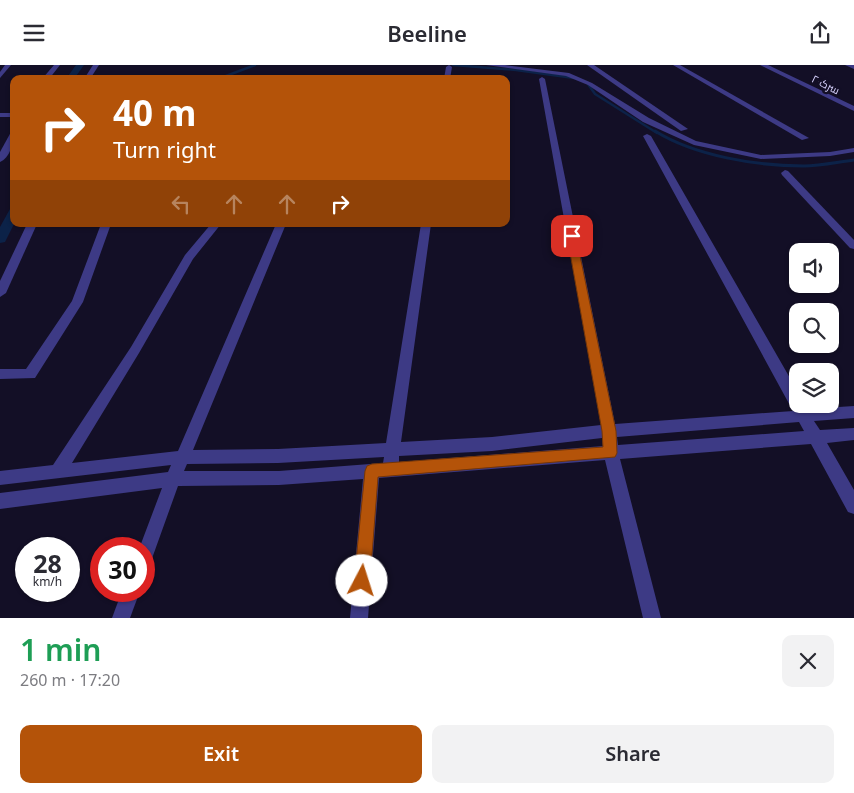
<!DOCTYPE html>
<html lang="en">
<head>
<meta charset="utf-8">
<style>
	:root { --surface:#fff; --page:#f2f2f3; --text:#2b2b33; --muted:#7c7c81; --accent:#b45309 }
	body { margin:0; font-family:"Noto Sans",Cairo,sans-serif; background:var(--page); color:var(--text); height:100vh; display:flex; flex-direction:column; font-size:19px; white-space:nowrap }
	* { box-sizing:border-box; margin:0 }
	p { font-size:16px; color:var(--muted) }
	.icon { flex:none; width:28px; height:28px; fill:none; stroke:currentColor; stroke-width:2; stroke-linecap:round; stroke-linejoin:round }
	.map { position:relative; height:553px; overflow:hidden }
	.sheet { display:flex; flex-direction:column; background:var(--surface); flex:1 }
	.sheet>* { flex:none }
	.top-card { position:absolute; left:10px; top:10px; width:500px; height:152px; border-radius:10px; box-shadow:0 1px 4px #0004; background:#b45309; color:#fff; overflow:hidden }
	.buttons { position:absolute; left:789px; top:178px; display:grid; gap:10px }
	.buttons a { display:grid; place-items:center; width:50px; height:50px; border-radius:10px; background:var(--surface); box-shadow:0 1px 4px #0004; font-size:25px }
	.speed { position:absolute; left:15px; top:472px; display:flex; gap:10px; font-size:25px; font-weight:700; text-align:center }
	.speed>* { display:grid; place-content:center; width:65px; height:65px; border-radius:50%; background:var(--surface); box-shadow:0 1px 4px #0004; line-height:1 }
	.speed small { font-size:12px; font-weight:400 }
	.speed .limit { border:8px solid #d22; background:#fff; color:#111 }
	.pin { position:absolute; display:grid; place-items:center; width:42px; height:42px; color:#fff; margin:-21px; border-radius:10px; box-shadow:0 2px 8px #0006 }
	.me { position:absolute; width:55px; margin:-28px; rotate:5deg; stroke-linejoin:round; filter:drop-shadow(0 0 4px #0008) }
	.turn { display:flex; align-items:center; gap:18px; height:105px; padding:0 20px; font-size:22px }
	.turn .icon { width:65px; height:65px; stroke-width:2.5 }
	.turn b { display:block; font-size:35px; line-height:42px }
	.lanes { display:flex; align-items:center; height:48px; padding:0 20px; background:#0003; justify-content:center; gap:25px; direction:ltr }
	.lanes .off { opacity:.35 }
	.round { display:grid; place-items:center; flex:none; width:52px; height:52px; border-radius:10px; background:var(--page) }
	.overview { display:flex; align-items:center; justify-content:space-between; height:85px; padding:0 20px }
	h1 { font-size:30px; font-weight:600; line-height:38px; color:#1e9e55 }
	.cta { display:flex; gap:10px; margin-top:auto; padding:10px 20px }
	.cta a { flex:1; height:58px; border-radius:10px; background:var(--accent); color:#fff; font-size:20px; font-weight:600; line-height:58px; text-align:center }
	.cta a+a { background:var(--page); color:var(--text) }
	header { display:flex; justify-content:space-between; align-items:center; height:65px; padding:0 20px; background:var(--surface); font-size:22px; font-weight:600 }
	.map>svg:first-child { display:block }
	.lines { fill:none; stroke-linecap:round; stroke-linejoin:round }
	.stream-far1 { stroke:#0c2248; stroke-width:2.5 }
	.stream { stroke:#0c2248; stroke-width:3 }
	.canal { fill:#0c2248; fill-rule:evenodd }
	.minor { fill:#3d3a85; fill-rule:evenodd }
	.route { fill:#b45309; stroke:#753606 }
	.labels { text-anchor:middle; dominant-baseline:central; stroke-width:5; stroke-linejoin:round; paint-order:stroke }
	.far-street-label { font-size:11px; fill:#d9d4ff; stroke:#130f26 }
</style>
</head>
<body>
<header><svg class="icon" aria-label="menu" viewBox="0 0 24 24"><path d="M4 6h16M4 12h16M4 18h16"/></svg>Beeline<svg class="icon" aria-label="share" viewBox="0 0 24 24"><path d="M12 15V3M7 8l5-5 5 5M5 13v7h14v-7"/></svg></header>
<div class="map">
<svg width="854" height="553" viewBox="0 0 854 553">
	<rect width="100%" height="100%" fill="#130f26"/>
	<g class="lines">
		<!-- stream-far1 -->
		<g class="stream-far1">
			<polyline points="453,0 516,5 574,13"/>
			<polyline points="218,14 255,0"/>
			<polyline points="588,19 595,29 657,68"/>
		</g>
		<!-- stream -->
		<path class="stream" d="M 655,66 C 695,91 757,101 804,101 C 820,101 838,97 854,95"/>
		<!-- canal -->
		<g class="canal">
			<polygon points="76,0 84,0 74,14 66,14"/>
			<polygon points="14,143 14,159 5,177 0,178 0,162 10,144"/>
		</g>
		<!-- minor -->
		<g class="minor">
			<polygon points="5,0 11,0 0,13 0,7"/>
			<polygon points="54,0 60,0 49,14 42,14"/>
			<polygon points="93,0 99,0 90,14 84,14"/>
			<polygon points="449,0 452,2 450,14 444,14 446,2"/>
			<polygon points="486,0 505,0 569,8 592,18 649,53 696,76 761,90 830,87 854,83 854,87 830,91 761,94 694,80 643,57 588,20 566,11"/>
			<polygon points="587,0 594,0 688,64 681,66"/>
			<polygon points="673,0 680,0 809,73 802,75"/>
			<polygon points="760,0 768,0 854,41 854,46"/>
			<polygon points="845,0 854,0 854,4"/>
			<path d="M 542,12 L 545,14 L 615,359 L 793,346 L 643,71 L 647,69 L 651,71 L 798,327 L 798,339 L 804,339 L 808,344 L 854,341 L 854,353 L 814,356 L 820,365 L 854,363 L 854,375 L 827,378 L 854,425 L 854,449 L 848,447 L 811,379 L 620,394 L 661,553 L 643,553 L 605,395 L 379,413 L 368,553 L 350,553 L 363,414 L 279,420 L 178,421 L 150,499 L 144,502 L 144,484 L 139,484 L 162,423 L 0,444 L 0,428 L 168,407 L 171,400 L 0,420 L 0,406 L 53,400 L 131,282 L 185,190 L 211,159 L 221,159 L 193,194 L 139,288 L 72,398 L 178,386 L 276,159 L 286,159 L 193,385 L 278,384 L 386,378 L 421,159 L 431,159 L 401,377 L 492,372 L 601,360 L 539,14 ZM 799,357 L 804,366 L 618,380 L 617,372 ZM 602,373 L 603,381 L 399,397 L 399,391 L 492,386 ZM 384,392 L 383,398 L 279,406 L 184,406 L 187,399 L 278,398 Z"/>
			<rect x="0" y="48" width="14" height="4"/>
			<path d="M 11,67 L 14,67 C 14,77 10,93 0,97 L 0,87 Z"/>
			<polygon points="785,105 788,106 854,175 854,184 850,183 782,110 781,108"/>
			<polygon points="27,159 37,159 6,228 0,232 0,216"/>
			<polygon points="101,159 111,159 83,237 35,313 0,314 0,304 26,304 72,236"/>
			<polygon points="122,526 140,526 130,553 112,553"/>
		</g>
	</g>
	<!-- route -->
	<polygon class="route" points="572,168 576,171 616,366 617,388 615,392 378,412 370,516 368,522 362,524 356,522 354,516 365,406 367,401 372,399 603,382 602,366 567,171"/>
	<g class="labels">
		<!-- far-street labels -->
		<g class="far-street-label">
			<text transform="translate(826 19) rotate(26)">سرک۲۰</text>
		</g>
	</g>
</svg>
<div class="buttons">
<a><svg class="icon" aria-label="sound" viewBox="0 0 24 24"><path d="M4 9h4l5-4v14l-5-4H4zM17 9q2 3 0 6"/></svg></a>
<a><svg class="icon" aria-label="search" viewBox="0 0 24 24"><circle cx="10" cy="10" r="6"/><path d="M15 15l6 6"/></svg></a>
<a><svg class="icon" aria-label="layers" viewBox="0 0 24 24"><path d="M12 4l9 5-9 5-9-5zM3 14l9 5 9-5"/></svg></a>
</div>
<div class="speed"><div>28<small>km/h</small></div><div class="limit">30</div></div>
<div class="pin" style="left:572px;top:171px;background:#d93025"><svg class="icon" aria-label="arrive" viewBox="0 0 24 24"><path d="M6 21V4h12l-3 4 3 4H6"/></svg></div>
<svg class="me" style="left:362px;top:516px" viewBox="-20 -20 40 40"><circle r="19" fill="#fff"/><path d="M0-13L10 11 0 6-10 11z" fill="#b45309"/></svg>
<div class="top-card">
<div class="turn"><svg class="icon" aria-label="right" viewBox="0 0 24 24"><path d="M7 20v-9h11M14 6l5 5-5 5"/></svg><div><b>40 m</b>Turn right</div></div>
<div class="lanes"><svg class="icon off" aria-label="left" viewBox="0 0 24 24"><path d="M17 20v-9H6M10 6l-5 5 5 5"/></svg><svg class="icon off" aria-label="ahead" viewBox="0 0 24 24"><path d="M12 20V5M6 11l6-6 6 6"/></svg><svg class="icon off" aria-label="ahead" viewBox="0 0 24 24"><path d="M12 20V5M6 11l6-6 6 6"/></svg><svg class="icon" aria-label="right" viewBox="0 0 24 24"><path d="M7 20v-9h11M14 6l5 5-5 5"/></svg></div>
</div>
</div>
<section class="sheet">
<div class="overview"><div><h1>1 min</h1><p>260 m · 17:20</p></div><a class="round"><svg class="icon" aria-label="close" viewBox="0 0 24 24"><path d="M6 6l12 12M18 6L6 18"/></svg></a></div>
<div class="cta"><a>Exit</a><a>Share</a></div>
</section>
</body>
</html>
